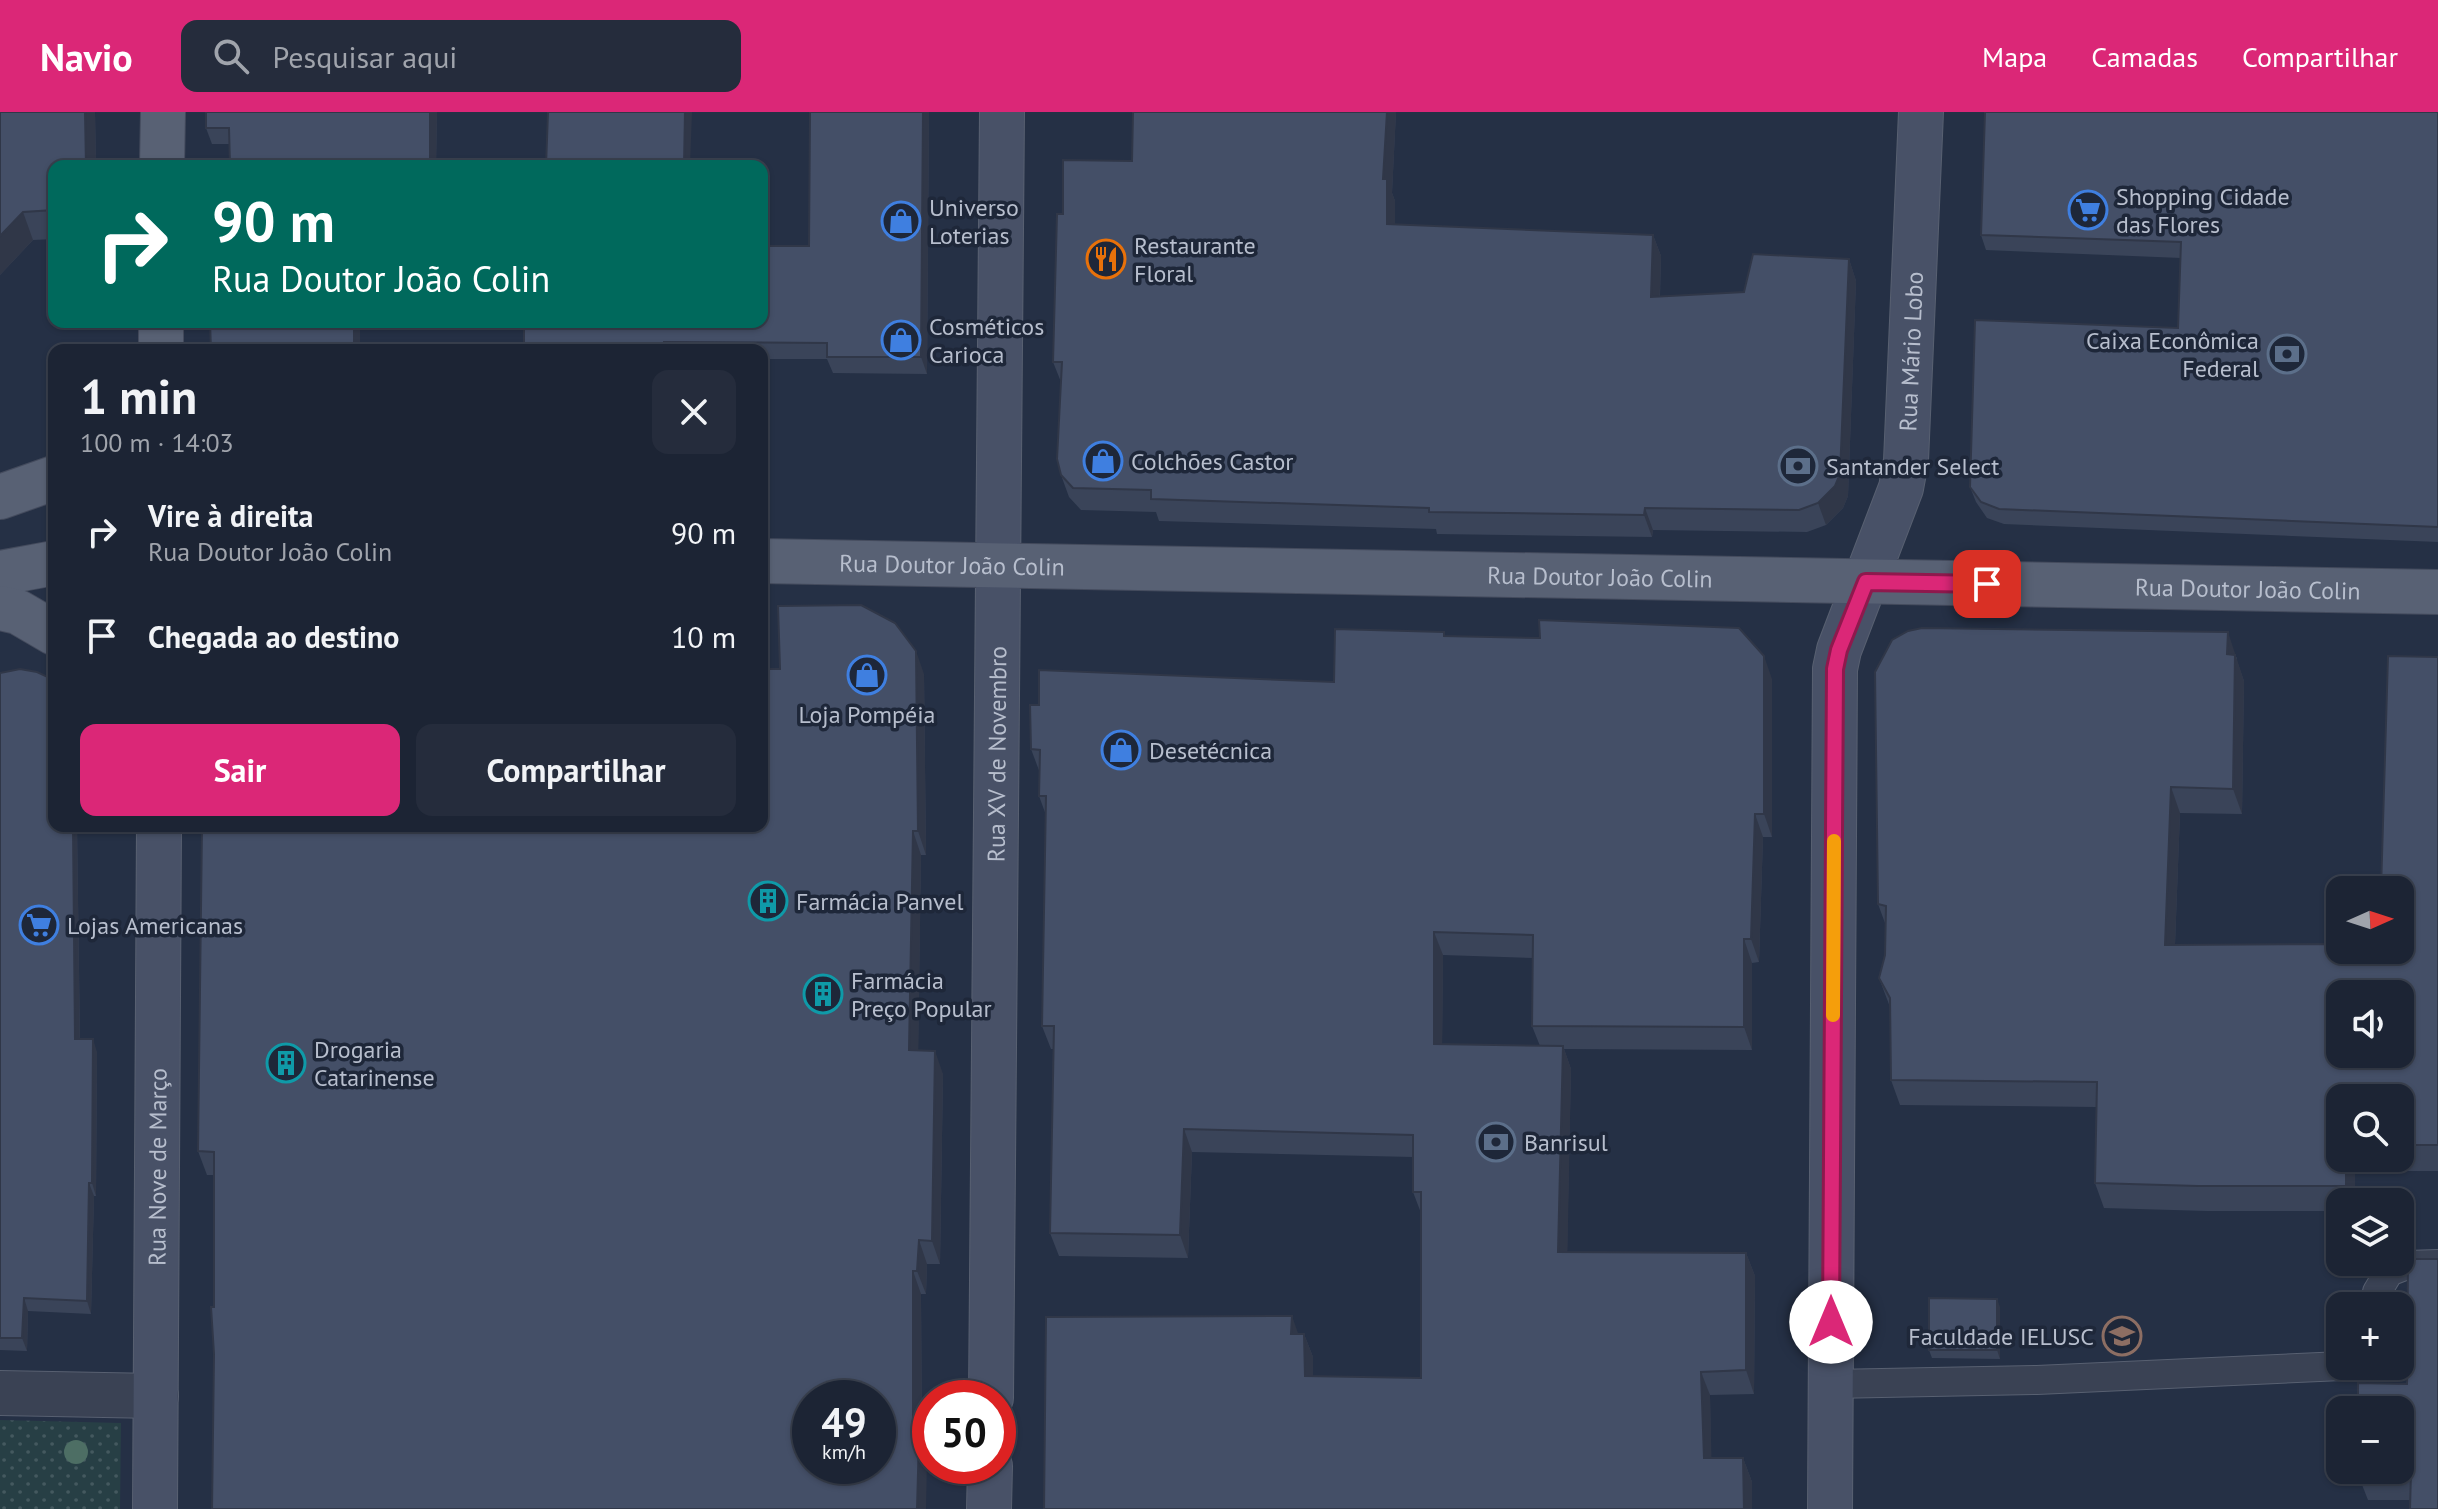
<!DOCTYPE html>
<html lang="pt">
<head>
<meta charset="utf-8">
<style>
	:root { --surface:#1c2434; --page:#252c3c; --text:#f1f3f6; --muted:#a0a4ac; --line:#3a414f; --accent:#db2777 }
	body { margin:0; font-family:"PT Sans",sans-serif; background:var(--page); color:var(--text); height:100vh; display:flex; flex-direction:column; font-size:30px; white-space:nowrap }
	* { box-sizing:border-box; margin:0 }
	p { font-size:26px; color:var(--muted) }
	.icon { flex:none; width:44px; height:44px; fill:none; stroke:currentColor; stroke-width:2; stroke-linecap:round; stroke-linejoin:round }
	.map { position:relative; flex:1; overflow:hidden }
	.sheet { position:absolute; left:48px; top:232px; width:720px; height:488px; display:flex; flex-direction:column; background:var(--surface); border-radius:16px; box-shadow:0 2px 6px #0004,0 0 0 2px var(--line) }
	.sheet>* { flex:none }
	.hud { position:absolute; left:48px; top:48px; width:720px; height:168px; border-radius:16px; box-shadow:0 2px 6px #0004,0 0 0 2px var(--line); background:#00695c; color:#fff; overflow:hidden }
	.needle { width:52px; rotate:87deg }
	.buttons { position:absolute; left:2326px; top:764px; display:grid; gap:16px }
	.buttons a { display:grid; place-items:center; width:88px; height:88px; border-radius:16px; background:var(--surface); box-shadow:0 2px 6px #0004,0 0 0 2px var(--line); font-size:40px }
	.speed { position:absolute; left:792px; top:1268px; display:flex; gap:16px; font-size:40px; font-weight:700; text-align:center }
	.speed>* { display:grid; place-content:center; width:104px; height:104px; border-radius:50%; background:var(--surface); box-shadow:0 2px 6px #0004,0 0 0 2px var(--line); line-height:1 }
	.speed small { font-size:20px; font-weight:400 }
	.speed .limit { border:12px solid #d22; background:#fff; color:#111 }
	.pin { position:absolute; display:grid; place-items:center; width:68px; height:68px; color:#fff; margin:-34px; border-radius:16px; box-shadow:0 4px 12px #0006 }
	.me { position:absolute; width:88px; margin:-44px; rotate:0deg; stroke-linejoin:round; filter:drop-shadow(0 0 6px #0008) }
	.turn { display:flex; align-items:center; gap:28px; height:168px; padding:0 32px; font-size:36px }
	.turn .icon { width:104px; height:104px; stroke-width:2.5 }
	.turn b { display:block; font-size:56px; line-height:68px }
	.round { display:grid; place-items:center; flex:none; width:84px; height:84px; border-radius:16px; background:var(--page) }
	.overview { display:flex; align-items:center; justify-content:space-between; height:136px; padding:0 32px }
	h1 { font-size:48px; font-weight:700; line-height:60px }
	.button { display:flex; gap:16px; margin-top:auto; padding:16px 32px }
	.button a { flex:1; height:92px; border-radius:16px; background:var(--accent); color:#fff; font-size:32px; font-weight:700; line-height:92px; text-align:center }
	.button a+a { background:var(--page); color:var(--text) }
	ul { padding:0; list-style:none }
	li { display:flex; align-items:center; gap:24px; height:104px; padding:0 32px }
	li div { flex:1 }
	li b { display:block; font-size:30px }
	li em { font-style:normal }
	header { display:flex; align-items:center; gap:48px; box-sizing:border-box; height:112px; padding:0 40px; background:var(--accent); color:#fff }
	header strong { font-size:38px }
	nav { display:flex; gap:44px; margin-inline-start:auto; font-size:28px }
	.search { width:560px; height:72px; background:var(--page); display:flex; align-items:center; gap:20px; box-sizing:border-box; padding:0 28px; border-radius:16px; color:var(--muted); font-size:30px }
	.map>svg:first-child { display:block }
	.park { fill:url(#park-dots) }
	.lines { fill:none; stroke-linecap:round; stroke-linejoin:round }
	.service-casing { stroke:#586071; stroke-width:30 }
	.minor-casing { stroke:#586071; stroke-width:46 }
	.secondary-casing { stroke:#586071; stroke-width:46 }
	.primary-casing { stroke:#444b5d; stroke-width:46 }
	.service { stroke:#3a4254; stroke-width:28 }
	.minor { stroke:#3a4254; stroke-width:44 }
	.secondary { stroke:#485167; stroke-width:44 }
	.primary { stroke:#586174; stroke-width:44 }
	.tree { fill:#4d6e64 }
	.wall { fill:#3a4459; fill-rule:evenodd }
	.shaded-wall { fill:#303748 }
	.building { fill:#444f67; stroke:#303748; stroke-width:2; fill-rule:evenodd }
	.route-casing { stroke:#8e194d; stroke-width:20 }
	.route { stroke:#db2777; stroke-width:14 }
	.slow { stroke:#f59e0b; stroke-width:14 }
	.labels { text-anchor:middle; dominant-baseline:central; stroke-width:7; stroke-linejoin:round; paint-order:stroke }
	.poi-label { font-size:24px; fill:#b7becd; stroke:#1e2739; text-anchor:start }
	.street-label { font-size:24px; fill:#b7becd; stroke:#1e2739 }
</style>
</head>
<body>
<header>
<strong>Navio</strong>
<div class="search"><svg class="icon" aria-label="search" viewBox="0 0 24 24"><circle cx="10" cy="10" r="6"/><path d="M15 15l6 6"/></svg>Pesquisar aqui</div>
<nav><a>Mapa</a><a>Camadas</a><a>Compartilhar</a></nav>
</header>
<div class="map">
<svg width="2438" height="1397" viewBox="0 0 2438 1397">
	<defs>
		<pattern id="park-dots" width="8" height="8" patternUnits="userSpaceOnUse" patternTransform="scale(2)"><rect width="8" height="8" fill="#273f45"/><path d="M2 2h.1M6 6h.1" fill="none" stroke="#44595f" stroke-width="1.8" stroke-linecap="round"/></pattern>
	</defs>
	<rect width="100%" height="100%" fill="#253045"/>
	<!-- park -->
	<polygon class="park" points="0,1308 121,1311 120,1397 0,1397"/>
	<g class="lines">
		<!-- service casing -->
		<g class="service-casing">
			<g id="service">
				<polyline points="2375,1194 2377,1180 2389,1160 2407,1153 2438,1152"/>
				<polyline points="1831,1272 2037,1268 2342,1254"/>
			</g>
		</g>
		<!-- minor casing -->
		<g class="minor-casing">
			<polyline id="minor" points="0,1281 156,1284"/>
		</g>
		<!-- secondary casing -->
		<g class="secondary-casing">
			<g id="secondary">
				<path id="s1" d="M 991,1286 L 1002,0"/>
				<path id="s2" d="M 155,1397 L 159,714"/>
				<polyline points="989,1397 990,1354"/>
				<path id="s3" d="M 1830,1397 L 1835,557 L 1839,538 L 1901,376 L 1906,349 L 1921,0"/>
			</g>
		</g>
		<!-- primary casing -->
		<g class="primary-casing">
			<g id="primary">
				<polyline points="162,54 163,0"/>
				<polyline points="161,238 161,210"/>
				<polyline points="0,385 54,366"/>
				<path id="s4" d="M 762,449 L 2438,480"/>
				<polyline points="0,461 54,451"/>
				<polyline points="0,496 18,500 54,521"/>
			</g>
		</g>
		<!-- service -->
		<use href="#service" class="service"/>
		<!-- minor -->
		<use href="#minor" class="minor"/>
		<!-- secondary -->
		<use href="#secondary" class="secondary"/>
		<!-- primary -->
		<use href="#primary" class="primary"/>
	</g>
	<!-- trees -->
	<circle class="tree" cx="76" cy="1340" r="12"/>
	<!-- wall -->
	<g class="wall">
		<polygon points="0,0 95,0 96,54 54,54 54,127 33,128 0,163"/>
		<polygon points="437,0 436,54 230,54 230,32 212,32 206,16"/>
		<polygon points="810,0 929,0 927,262 833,261 827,247 762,247 762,238 524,238 762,210 809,134"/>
		<polygon points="1133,0 1396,0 1392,81 1395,89 1395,112 1653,123 1661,144 1660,184 1744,180 1849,147 1856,169 1848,384 1843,396 1826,413 1807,420 1653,418 1652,425 1437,422 1436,417 1159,409 1156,400 1081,398 1069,385 1061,363 1061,270 1053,250 1063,102 1132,49"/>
		<polygon points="2438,0 2438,430 2004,412 1987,406 1976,390 1970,375 2178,216 2181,146 1986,138 1981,123"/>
		<path d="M 1444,520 L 1445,524 L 1772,567 L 1772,725 L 1763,725 L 1759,850 L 1752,851 L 1752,938 L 1564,937 L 1571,957 L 1567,1140 L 1746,1141 L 1755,1164 L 1754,1282 L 1710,1283 L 1711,1346 L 1743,1346 L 1752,1370 L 1044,1397 L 1299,1222 L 1304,1222 L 1313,1245 L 1313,1264 L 1421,1266 L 1421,1101 L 1413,1080 L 1413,1045 L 1192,1040 L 1188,1146 L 1059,1144 L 1050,1121 L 1053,937 L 1051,937 L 1042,914 L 1046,703 L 1039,684 L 1040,661 L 1031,637 L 1039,593 L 1334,570 ZM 1443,843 L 1533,846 L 1532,914 L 1540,934 L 1442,932 Z"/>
		<path d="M 2237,545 L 2237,549 L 2244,569 L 2242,702 L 2180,701 L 2175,833 L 2400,838 L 2438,545 L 2438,1059 L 2355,1059 L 2355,1090 L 2340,1090 L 2340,1099 L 2207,1099 L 2104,1096 L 2095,1071 L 2096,995 L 1900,993 L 1891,968 L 1890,895 L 1879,866 L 1885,843 L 1885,811 L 1878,792 ZM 2340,986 L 2400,986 L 2400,1046 L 2340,1046 Z"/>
		<polygon points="0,561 54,714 77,714 80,927 97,940 96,1084 94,1084 91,1202 28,1199 27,1239 0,1238"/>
		<polygon points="924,562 926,743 921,743 918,939 943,962 940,1152 927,1152 926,1182 921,1182 922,1333 927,1348 214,1195 214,1063 207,1063 198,1039"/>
		<polygon points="2438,1147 2411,1388 2368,1388 2357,1360 2407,1272"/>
		<polygon points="2000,1195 2000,1247 1932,1246 1929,1238"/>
	</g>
	<!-- shaded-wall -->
	<g class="shaded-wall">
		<polygon points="85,0 95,0 96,54 86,54"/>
		<polygon points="430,0 437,0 436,54 430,54"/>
		<polygon points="685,0 692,0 690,54 684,54"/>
		<polygon points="923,0 929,0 927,262 921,245"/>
		<polygon points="1387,0 1396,0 1392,81 1395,89 1395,134 1387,112 1383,67"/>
		<polygon points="23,100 33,128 0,163 0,124"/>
		<polygon points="1653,123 1661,144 1659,206 1651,185"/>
		<polygon points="1849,147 1856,169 1848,384 1843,396 1826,413 1818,391"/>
		<rect x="354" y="210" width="6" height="28"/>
		<polygon points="1645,396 1653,418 1652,425 1644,403"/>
		<polygon points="2228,520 2244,569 2242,702 2233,677 2227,542"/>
		<polygon points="916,539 924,562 926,743 918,719"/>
		<polygon points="1764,544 1772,567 1772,725 1764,702"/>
		<polygon points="2171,675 2180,701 2174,858 2165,833"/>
		<polygon points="1755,702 1763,725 1759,850 1751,827"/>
		<polygon points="73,714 77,714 80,940 75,927"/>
		<polygon points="913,719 921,743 918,962 909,938"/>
		<polygon points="1434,820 1443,843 1442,955 1434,932"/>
		<polygon points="1744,827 1752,851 1752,938 1744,915"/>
		<polygon points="93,927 97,940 96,1084 92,1071"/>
		<polygon points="1563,934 1571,957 1567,1163 1558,1140"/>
		<polygon points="935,939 943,962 940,1152 932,1129"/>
		<polygon points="1184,1017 1192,1040 1188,1146 1180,1123"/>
		<polygon points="2346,1046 2351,1046 2355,1059 2355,1090 2352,1090 2346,1074"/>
		<polygon points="89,1071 94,1084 91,1202 87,1189"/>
		<polygon points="919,1128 927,1152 926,1182 917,1159"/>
		<polygon points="1746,1141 1755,1164 1754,1282 1746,1258"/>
		<polygon points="913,1159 921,1182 922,1333 927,1348 926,1397 917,1397 913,1324"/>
		<polygon points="24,1186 28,1199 27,1239 22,1226"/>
		<polygon points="1997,1187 2000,1195 2000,1247 1997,1238"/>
		<polygon points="1292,1204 1300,1227 1291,1222"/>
		<polygon points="1304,1222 1313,1245 1313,1287 1305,1264"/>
		<polygon points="1701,1260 1710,1283 1712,1369 1704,1346"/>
		<polygon points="1743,1346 1752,1370 1752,1397 1744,1397"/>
	</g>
	<!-- building -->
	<g class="building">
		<polygon points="0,0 85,0 86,54 54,54 54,98 23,100 0,124"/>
		<polygon points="206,0 430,0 430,54 230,54 229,16 206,16"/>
		<polygon points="548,0 685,0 684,54 546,54"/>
		<polygon points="810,0 923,0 921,245 827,245 827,231 664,230 664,238 524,238 524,210 762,210 762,134 809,134"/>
		<polygon points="1133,0 1387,0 1383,67 1387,67 1387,112 1653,123 1651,185 1744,180 1753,142 1849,147 1840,362 1835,374 1818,391 1799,398 1645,396 1644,403 1429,400 1429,396 1151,387 1151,378 1073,376 1061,363 1057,347 1062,250 1053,250 1057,102 1063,102 1063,48 1132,49"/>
		<polygon points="1985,0 2438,0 2438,415 1999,397 1981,390 1970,375 1975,208 2178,216 2181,130 1981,123"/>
		<polygon points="210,210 354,210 354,238 211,238"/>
		<path d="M 861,493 L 895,511 L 916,539 L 918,719 L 913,719 L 909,938 L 935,939 L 932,1129 L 919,1128 L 917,1159 L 913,1159 L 913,1324 L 919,1325 L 917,1397 L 212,1397 L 214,1242 L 211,1195 L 214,1195 L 214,1040 L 198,1039 L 202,714 L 762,714 L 762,557 L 780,557 L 778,494 ZM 810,1286 L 878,1286 L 878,1354 L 810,1354 Z"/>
		<polygon points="1539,508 1739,516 1764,544 1764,702 1755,702 1751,827 1744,827 1744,915 1532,914 1533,823 1434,820 1434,932 1563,934 1558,1140 1746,1141 1746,1258 1701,1260 1704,1346 1743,1346 1744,1397 1044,1397 1046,1205 1292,1204 1291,1222 1304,1222 1305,1264 1421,1266 1421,1080 1413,1080 1413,1023 1184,1017 1180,1123 1050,1121 1054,914 1042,914 1046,684 1039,684 1040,638 1031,637 1030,593 1039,593 1039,558 1334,570 1335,517 1444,520 1444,524 1540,526"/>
		<path d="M 1922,516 L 2228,520 L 2227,542 L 2235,543 L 2233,677 L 2171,675 L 2165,833 L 2340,832 L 2340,838 L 2400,838 L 2400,778 L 2381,778 L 2388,544 L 2438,545 L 2438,1033 L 2400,1033 L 2400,986 L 2340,986 L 2340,1046 L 2346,1046 L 2346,1074 L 2198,1074 L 2095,1071 L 2097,970 L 1891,968 L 1890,886 L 1879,866 L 1885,843 L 1886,794 L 1878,792 L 1875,560 L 1892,528 L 1908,519 ZM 2340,882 L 2400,882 L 2400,942 L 2340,942 Z"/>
		<polygon points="20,557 37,560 50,566 54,570 54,714 73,714 75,927 93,927 92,1071 89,1071 87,1189 24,1186 22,1226 0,1226 0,561"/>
		<polygon points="2408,1147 2438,1147 2438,1397 2410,1397 2411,1360 2357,1360 2357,1358 2400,1358 2400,1298 2358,1298 2358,1271 2407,1272"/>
		<polygon points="1929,1186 1997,1187 1997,1238 1929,1238"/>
	</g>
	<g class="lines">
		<!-- route casing -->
		<g class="route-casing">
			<polyline id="route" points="1831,1210 1835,557 1839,538 1866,470 1987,472"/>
		</g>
		<!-- route -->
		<use href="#route" class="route"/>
		<!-- slow -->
		<polyline class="slow" points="1833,903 1834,729"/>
	</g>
	<!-- icons -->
	<defs>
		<g id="supermarket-ring" transform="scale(2)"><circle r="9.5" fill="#1e2739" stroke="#3f7fe0" stroke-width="1.5"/><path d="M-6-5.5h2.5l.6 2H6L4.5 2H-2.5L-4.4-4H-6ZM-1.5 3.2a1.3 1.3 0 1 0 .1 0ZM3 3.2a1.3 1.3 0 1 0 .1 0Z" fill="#3f7fe0"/></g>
		<g id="shop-ring" transform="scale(2)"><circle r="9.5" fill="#1e2739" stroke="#3f7fe0" stroke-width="1.5"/><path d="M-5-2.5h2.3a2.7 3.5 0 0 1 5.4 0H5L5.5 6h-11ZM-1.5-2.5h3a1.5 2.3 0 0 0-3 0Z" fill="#3f7fe0"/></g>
		<g id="restaurant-ring" transform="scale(2)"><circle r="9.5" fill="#1e2739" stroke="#e8710a" stroke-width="1.5"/><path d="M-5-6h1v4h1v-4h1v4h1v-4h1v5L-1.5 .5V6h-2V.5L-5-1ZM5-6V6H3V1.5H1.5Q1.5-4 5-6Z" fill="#e8710a"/></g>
		<g id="bank-ring" transform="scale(2)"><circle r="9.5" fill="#1e2739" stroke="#5c6f8a" stroke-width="1.5"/><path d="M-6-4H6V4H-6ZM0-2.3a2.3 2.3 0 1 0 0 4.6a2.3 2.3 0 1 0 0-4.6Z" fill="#5c6f8a"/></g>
		<g id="building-ring" transform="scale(2)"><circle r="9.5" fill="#1e2739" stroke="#0f9aa8" stroke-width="1.5"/><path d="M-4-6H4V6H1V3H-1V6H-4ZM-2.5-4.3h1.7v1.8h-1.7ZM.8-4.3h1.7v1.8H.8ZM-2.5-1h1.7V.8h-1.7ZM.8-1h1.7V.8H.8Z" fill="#0f9aa8"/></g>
		<g id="university-ring" transform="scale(2)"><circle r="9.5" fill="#1e2739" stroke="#8d6e63" stroke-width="1.5"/><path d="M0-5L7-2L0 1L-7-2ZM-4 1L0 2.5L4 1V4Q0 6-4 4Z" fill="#8d6e63"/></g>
	</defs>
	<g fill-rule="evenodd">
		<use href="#supermarket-ring" x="2088" y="98"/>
		<use href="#shop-ring" x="901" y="109"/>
		<use href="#restaurant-ring" x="1106" y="147"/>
		<use href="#shop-ring" x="901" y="228"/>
		<use href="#bank-ring" x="2287" y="242"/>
		<use href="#shop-ring" x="1103" y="349"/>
		<use href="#bank-ring" x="1798" y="354"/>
		<use href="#shop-ring" x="867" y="563"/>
		<use href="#shop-ring" x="1121" y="638"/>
		<use href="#building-ring" x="768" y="789"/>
		<use href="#supermarket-ring" x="39" y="813"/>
		<use href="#building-ring" x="823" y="882"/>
		<use href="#building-ring" x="286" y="951"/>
		<use href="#bank-ring" x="1496" y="1030"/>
		<use href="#university-ring" x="2122" y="1224"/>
	</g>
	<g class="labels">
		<!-- poi labels -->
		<g class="poi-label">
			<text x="2116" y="84">Shopping Cidade<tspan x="2116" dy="28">das Flores</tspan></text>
			<text x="929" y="95">Universo<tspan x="929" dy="28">Loterias</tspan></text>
			<text x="1134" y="133">Restaurante<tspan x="1134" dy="28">Floral</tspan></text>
			<text x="929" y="214">Cosméticos<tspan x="929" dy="28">Carioca</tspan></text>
			<text x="2259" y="228" text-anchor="end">Caixa Econômica<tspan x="2259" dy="28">Federal</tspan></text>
			<text x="1131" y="349">Colchões Castor</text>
			<text x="1826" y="354">Santander Select</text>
			<text x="867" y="602" text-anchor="middle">Loja Pompéia</text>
			<text x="1149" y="638">Desetécnica</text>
			<text x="796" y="789">Farmácia Panvel</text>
			<text x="67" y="813">Lojas Americanas</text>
			<text x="851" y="868">Farmácia<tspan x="851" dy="28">Preço Popular</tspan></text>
			<text x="314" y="937">Drogaria<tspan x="314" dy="28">Catarinense</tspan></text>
			<text x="1524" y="1030">Banrisul</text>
			<text x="2094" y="1224" text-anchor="end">Faculdade IELUSC</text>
		</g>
		<!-- street labels -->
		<g class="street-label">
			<text stroke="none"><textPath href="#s3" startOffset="1170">Rua Mário Lobo</textPath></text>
			<text stroke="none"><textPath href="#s4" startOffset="190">Rua Doutor João Colin</textPath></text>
			<text stroke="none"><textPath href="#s4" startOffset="838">Rua Doutor João Colin</textPath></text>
			<text stroke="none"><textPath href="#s4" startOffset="1486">Rua Doutor João Colin</textPath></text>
			<text stroke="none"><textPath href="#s1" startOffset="644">Rua XV de Novembro</textPath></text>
			<text stroke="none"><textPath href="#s2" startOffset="342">Rua Nove de Março</textPath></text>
		</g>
	</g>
</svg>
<div class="buttons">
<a><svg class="needle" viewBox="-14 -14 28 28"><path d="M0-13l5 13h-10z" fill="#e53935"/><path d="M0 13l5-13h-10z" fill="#a0a4ac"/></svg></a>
<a><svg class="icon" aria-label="sound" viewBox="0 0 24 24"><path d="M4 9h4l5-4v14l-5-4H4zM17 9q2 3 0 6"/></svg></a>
<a><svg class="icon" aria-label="search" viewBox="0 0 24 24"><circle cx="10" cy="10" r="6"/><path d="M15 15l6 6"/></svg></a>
<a><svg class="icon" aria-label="layers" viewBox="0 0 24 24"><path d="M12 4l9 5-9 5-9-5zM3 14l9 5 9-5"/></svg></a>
<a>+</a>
<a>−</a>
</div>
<div class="speed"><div>49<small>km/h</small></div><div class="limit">50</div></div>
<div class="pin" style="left:1987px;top:472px;background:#d93025"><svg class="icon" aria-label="arrive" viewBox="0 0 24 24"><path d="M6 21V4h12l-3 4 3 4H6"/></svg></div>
<svg class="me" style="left:1831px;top:1210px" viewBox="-20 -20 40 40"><circle r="19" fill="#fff"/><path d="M0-13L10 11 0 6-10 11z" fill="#db2777"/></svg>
<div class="hud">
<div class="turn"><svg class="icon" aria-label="right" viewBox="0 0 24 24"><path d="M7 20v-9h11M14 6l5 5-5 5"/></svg><div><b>90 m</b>Rua Doutor João Colin</div></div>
</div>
<section class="sheet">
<div class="overview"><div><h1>1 min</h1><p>100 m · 14:03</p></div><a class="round"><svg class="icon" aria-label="close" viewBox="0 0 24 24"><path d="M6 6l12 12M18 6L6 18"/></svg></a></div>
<ul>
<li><svg class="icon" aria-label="right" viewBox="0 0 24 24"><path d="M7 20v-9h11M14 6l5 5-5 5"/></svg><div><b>Vire à direita</b><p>Rua Doutor João Colin</p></div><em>90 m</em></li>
<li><svg class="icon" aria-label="arrive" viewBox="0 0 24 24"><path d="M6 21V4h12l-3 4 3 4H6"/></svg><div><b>Chegada ao destino</b></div><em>10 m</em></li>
</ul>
<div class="button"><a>Sair</a><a>Compartilhar</a></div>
</section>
</div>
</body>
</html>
